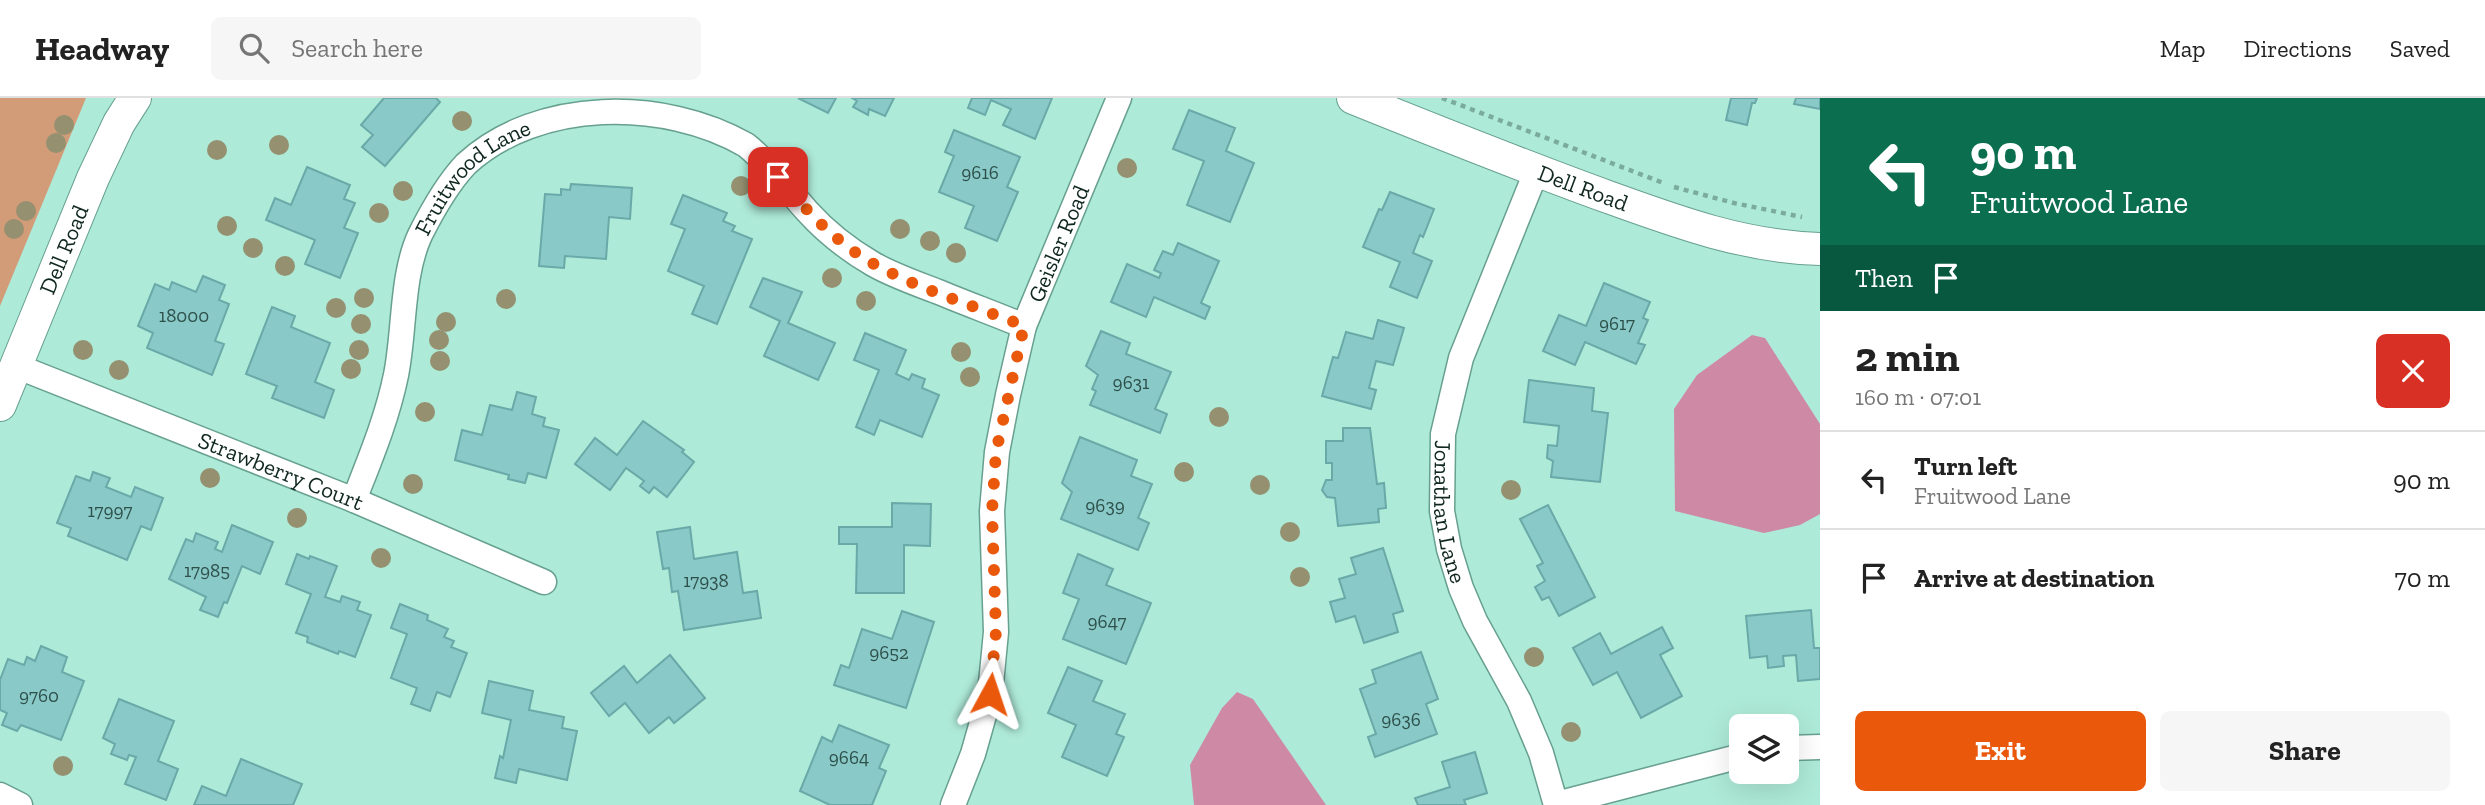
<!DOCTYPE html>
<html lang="en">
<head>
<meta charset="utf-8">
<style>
	:root { --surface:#fff; --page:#f6f6f6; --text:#222; --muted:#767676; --line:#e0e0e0; --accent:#ea580c }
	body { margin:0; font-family:"Zilla Slab",serif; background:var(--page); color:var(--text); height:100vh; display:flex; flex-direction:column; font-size:26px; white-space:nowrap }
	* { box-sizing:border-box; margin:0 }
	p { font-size:23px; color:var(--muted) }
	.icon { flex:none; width:38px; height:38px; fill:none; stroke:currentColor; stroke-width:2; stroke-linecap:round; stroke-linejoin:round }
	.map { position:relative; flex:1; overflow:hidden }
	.panel { display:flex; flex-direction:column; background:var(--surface); width:665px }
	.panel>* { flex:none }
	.hud { background:#0b6e4f; color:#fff; overflow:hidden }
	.buttons { position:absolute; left:1729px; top:616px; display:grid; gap:14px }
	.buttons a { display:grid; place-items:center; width:70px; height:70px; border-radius:10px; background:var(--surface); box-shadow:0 7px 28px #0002; font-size:35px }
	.pin { position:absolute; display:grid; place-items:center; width:60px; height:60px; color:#fff; margin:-30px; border-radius:14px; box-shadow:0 4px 10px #0006 }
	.me { position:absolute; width:77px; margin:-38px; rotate:5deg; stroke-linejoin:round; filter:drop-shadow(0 0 5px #0008) }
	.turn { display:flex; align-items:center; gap:24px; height:147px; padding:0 35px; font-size:32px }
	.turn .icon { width:91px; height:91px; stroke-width:2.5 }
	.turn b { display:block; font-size:49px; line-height:60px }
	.then { display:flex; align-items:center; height:66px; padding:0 35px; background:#0003; gap:14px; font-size:26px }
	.round { display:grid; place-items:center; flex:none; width:74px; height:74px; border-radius:10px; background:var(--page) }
	.overview { display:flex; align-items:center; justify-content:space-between; height:119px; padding:0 35px }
	h1 { font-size:42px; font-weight:700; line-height:52px }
	.primary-button { display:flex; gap:14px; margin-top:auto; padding:14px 35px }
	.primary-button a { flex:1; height:80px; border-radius:10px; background:var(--accent); color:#fff; font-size:28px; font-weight:700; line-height:80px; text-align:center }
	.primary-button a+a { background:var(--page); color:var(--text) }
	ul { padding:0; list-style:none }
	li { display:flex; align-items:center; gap:21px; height:98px; padding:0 35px; border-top:2px solid var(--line) }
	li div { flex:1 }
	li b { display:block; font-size:26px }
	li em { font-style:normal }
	header { display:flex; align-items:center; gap:42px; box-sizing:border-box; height:98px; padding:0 35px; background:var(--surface); border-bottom:2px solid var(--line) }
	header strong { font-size:33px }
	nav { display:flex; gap:38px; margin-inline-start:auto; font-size:24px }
	.search { width:490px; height:63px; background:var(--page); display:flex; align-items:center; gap:18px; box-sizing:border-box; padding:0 24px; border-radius:10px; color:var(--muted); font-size:26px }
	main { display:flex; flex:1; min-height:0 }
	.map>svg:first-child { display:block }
	.green { fill:#d29c79 }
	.water { fill:#ce89a5 }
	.building { fill:#89c9c8; stroke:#69a9a8; stroke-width:2 }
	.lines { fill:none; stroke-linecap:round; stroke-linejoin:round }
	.minor-casing { stroke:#67a08f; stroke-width:27 }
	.tertiary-casing { stroke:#67a08f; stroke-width:34 }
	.path { stroke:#7bab9d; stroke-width:4.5; stroke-dasharray:5 5; stroke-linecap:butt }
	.minor { stroke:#fff; stroke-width:24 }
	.tertiary { stroke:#fff; stroke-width:32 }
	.tree { fill:#949070 }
	.route { stroke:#ea580c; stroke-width:12; stroke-dasharray:0 21.6 }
	.labels { text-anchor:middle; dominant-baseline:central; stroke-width:5; stroke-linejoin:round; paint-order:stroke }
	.number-label { font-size:19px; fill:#2e504a }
	.street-label { font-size:23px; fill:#0f2720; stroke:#bbf7e5 }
</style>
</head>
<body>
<header>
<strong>Headway</strong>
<div class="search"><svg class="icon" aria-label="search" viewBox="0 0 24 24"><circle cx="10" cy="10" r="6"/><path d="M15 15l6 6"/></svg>Search here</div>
<nav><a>Map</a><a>Directions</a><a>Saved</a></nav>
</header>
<main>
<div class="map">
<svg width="1820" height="707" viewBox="0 0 1820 707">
	<rect width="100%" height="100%" fill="#aeead8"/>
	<!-- green -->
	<polygon class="green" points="0,0 86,0 0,208"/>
	<!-- water -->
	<g class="water">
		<polygon points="1752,237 1765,240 1820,326 1820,416 1800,427 1764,435 1675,413 1674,311 1697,277"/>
		<polygon points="1237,594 1253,601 1326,707 1194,707 1190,667 1222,610"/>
	</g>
	<!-- building -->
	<g class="building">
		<polygon points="384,0 436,0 440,4 385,68 362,49 373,37 361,27"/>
		<polygon points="798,0 836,0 828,15"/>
		<polygon points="852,0 894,0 885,18 869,11 868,17 853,9 857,3"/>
		<polygon points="972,0 1052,0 1035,41 1003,27 1011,11 991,2 985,17 968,10"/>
		<polygon points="1731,0 1757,0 1755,5 1752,5 1747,27 1726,22"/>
		<polygon points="1796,0 1820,0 1820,11 1794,6"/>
		<polygon points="1189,12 1235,30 1226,53 1254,65 1230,124 1187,107 1204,63 1173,51"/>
		<polygon points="954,32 1020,59 1007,89 1018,94 997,143 965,130 974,108 939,94 954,58 945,54"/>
		<polygon points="307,69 350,87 344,101 355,105 344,130 358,135 340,180 305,166 315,142 266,122 275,100 291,107"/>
		<polygon points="571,86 632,90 630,121 609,119 606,161 565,158 564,170 539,168 545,96 561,97 561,91 570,92"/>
		<polygon points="1390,94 1434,111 1423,139 1420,137 1413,155 1432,163 1417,200 1390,189 1400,164 1363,149 1379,111 1382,112"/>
		<polygon points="683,97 727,115 723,123 735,128 732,133 752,141 717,226 692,216 704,188 668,173 685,131 671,126"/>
		<polygon points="1178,145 1219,163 1201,205 1210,209 1205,221 1154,199 1146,219 1111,204 1127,166 1159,180 1161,175 1154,172 1163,153 1173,157"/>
		<polygon points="203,178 225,187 219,202 229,206 215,243 224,246 212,277 147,250 153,235 138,228 155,186 169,192 172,184 196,194"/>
		<polygon points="763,180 802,194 788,225 835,245 818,282 764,258 780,223 750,209"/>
		<polygon points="1604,185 1650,204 1643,220 1648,222 1638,245 1645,247 1636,266 1585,244 1575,267 1543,253 1559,217 1586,228"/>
		<polygon points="272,209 295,218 291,229 330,245 315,284 334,292 324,320 272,300 277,288 246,276"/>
		<polygon points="1378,222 1404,230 1393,267 1376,263 1369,290 1376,292 1371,311 1322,298 1333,259 1338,260 1346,234 1373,241"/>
		<polygon points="1101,233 1130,245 1126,256 1171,274 1155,311 1167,316 1160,335 1090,307 1096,293 1092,291 1098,277 1086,268"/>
		<polygon points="865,235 906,252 896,276 909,282 912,276 925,281 922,290 939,297 922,339 880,322 874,337 856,329 879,272 854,262"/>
		<polygon points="1529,282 1594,290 1592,313 1608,315 1600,384 1551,379 1553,363 1547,360 1548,347 1557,348 1559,328 1524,324"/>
		<polygon points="517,294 536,299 532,316 545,320 543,328 559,332 546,380 528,375 525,385 508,381 509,377 455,362 462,332 482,337 490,307 512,312"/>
		<polygon points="643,323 684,352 682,354 694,364 667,399 654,389 649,395 640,388 644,383 626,370 610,392 575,366 595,340 617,357"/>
		<polygon points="1343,330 1370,330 1377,386 1384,385 1386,410 1378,411 1379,424 1338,428 1335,400 1327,399 1322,392 1326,382 1332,382 1332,365 1326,365 1326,343 1343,343"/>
		<polygon points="1080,339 1137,362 1131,378 1152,386 1138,420 1149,425 1138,452 1061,421 1072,394 1062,385"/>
		<polygon points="93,374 110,380 106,389 131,399 135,389 163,400 151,432 141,428 127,462 68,438 71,430 57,425 76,378 90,383"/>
		<polygon points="892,405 931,406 930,448 904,447 904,495 856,495 857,446 839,446 839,429 892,429"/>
		<polygon points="1548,407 1595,499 1559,518 1549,499 1542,502 1535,489 1545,483 1537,468 1543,465 1520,421"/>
		<polygon points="232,427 273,444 260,476 242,468 227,505 224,504 218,519 200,512 206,499 169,481 186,441 193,444 196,435 218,444 215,451 222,454"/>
		<polygon points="690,429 694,461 737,454 743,495 757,493 761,520 684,532 678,493 672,494 669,470 663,471 657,434"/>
		<polygon points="1383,450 1403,513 1393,516 1398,534 1364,545 1355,518 1336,524 1330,504 1345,500 1339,481 1356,476 1351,460"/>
		<polygon points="297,456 309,461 310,458 337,468 325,499 340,504 342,498 360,504 357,512 371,517 355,559 339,553 338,556 307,544 308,539 296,535 311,496 286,486"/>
		<polygon points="1078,456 1113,471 1106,487 1151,505 1126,566 1063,541 1079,501 1063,495"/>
		<polygon points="400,506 428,517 427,522 448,531 444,539 454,543 451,549 467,555 450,599 437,594 430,613 411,606 417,590 391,580 407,536 391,530"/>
		<polygon points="1811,512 1814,550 1820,550 1820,581 1798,583 1796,557 1783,558 1784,568 1768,570 1767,558 1750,560 1746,518"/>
		<polygon points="902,513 934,524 906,610 834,587 841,567 849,570 862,531 892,541"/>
		<polygon points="1662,529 1673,550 1660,557 1682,598 1641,620 1617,574 1593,587 1573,550 1600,535 1611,556"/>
		<polygon points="41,548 67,559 62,574 84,583 61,642 21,627 17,633 2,627 7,615 0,612 0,582 8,561 24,567 27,559 35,563"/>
		<polygon points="1421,554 1438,601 1426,606 1437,636 1375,659 1368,639 1376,636 1360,591 1376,585 1372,572"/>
		<polygon points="670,557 705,600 674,625 669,619 649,635 625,605 609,618 591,595 624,568 637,585"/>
		<polygon points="1068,569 1102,583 1093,603 1125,616 1116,636 1124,639 1107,678 1062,659 1076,627 1048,615"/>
		<polygon points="489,583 533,593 529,612 564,619 562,630 577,633 567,682 519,671 516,685 495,680 500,658 503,660 511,622 482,615"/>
		<polygon points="119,601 174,623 158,663 178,671 166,702 125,686 136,659 129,657 127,662 111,656 115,646 103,640"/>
		<polygon points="839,627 889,647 879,670 886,673 872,707 830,707 800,693 822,639 832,644"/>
		<polygon points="1475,654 1487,695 1464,702 1466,707 1418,707 1415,700 1450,689 1442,664"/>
		<polygon points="241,661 302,686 293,707 194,707 202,688 226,698"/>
	</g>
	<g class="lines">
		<!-- minor casing -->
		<g class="minor-casing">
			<g id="minor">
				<path id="s1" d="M 1536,74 L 1461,260 L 1443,336 L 1442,413 L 1449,451 L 1461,490 L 1475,523 L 1519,603 L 1541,655 L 1556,707"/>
				<path id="s2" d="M 16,268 L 354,402 L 544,484"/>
				<path id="s3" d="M 354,402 C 370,361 387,321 396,277 C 405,233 401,178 420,137 C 432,113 447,86 466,66 C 538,0 664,0 746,47 C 769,65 787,91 807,113 C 825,133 849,152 873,166 C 892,177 915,185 936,193 C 965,205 995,216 1024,228"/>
				<polyline points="1787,650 1820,649"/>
				<polyline points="0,697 20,707"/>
				<polyline points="1556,706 1741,658"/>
				<path id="s4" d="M 953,707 L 973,656 L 990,596 L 996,534 L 992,413 L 997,354 L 1008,297 L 1024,228 L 1119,0"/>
			</g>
		</g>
		<!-- tertiary casing -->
		<g class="tertiary-casing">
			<g id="tertiary">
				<path id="s5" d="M 1353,0 C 1438,34 1522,68 1608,99 C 1677,124 1745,149 1820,151"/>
				<path id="s6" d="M 0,307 L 93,80 L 119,25 L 135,0"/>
			</g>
		</g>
		<!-- path -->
		<g class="path">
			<polyline points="1442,0 1666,86"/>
			<polyline points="1674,89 1734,105 1802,119"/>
		</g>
		<!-- minor -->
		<use href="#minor" class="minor"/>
		<!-- tertiary -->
		<use href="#tertiary" class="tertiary"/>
	</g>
	<!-- trees -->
	<g class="tree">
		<circle cx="462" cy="23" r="10"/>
		<circle cx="64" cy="27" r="10"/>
		<circle cx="56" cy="45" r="10"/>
		<circle cx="279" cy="47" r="10"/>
		<circle cx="217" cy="52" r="10"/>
		<circle cx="1127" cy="70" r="10"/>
		<circle cx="741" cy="88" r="10"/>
		<circle cx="403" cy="93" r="10"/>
		<circle cx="26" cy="113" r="10"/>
		<circle cx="379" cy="115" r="10"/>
		<circle cx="227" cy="128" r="10"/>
		<circle cx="14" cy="131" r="10"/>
		<circle cx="900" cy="131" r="10"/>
		<circle cx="930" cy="143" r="10"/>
		<circle cx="253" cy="150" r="10"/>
		<circle cx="956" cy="155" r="10"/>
		<circle cx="285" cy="168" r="10"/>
		<circle cx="832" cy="180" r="10"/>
		<circle cx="364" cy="200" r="10"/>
		<circle cx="506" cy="201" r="10"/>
		<circle cx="866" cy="203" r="10"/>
		<circle cx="336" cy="210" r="10"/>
		<circle cx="446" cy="224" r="10"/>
		<circle cx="361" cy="226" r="10"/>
		<circle cx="439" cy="242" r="10"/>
		<circle cx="83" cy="252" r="10"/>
		<circle cx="359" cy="252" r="10"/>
		<circle cx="961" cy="254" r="10"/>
		<circle cx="440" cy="263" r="10"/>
		<circle cx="351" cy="271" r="10"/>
		<circle cx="119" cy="272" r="10"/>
		<circle cx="970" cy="279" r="10"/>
		<circle cx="425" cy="314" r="10"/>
		<circle cx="1219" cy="319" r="10"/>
		<circle cx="1184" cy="374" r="10"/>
		<circle cx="210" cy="380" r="10"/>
		<circle cx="413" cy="386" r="10"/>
		<circle cx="1260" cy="387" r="10"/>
		<circle cx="1511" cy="392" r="10"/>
		<circle cx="297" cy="420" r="10"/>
		<circle cx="1290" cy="434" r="10"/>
		<circle cx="381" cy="460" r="10"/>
		<circle cx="1300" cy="479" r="10"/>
		<circle cx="1534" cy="559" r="10"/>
		<circle cx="1571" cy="634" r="10"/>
		<circle cx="63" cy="668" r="10"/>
	</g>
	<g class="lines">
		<!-- route -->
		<path class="route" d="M 778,79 C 806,112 836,145 874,166 C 921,192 975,208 1024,228 L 996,354 L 992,413 L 996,534 L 990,596"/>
	</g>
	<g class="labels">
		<!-- number labels -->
		<g class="number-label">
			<text x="980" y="74">9616</text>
			<text x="184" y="217">18000</text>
			<text x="1617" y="225">9617</text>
			<text x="1131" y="284">9631</text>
			<text x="1105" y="407">9639</text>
			<text x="110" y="412">17997</text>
			<text x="207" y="472">17985</text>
			<text x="706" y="482">17938</text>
			<text x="1107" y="523">9647</text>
			<text x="889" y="554">9652</text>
			<text x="39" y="597">9760</text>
			<text x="1401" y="621">9636</text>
			<text x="849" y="659">9664</text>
		</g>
		<!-- street labels -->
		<g class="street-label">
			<text stroke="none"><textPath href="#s3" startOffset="355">Fruitwood Lane</textPath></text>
			<text stroke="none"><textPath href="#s5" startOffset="247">Dell Road</textPath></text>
			<text stroke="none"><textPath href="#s4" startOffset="578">Geisler Road</textPath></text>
			<text stroke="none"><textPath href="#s6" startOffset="168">Dell Road</textPath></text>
			<text stroke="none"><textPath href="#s2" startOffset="285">Strawberry Court</textPath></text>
			<text stroke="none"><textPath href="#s1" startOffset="357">Jonathan Lane</textPath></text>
		</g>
	</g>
</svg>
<div class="buttons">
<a><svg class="icon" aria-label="layers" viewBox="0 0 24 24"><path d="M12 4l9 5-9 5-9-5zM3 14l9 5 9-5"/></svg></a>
</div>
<div class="pin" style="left:778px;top:79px;background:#d93025"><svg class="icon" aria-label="arrive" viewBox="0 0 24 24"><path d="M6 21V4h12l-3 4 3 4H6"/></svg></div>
<svg class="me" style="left:990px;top:596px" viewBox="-20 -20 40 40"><path d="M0-17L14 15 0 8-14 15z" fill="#ea580c" stroke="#fff" stroke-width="4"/></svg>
</div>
<section class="panel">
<div class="hud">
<div class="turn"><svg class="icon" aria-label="left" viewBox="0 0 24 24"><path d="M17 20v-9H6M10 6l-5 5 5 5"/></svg><div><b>90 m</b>Fruitwood Lane</div></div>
<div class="then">Then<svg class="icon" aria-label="arrive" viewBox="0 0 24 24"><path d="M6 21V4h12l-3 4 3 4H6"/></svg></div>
</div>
<div class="overview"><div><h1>2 min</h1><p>160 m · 07:01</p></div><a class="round" style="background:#d93025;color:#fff"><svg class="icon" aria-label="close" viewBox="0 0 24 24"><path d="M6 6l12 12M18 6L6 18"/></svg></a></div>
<ul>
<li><svg class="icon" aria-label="left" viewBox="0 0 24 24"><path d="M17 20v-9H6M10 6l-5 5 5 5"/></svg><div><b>Turn left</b><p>Fruitwood Lane</p></div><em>90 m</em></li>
<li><svg class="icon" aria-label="arrive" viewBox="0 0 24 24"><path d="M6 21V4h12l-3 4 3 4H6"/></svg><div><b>Arrive at destination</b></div><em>70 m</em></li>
</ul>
<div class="primary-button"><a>Exit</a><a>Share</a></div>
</section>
</main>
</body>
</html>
